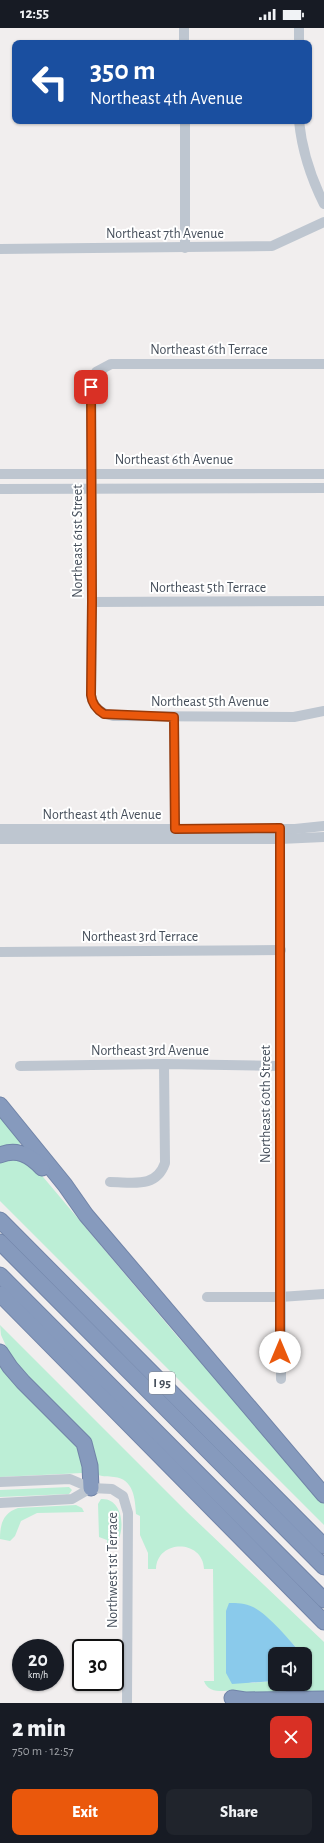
<!DOCTYPE html>
<html lang="en">
<head>
<meta charset="utf-8">
<style>
	:root { --surface:#171b24; --page:#20242c; --text:#f1f3f6; --muted:#9ea1a6; --accent:#ea580c }
	body { margin:0; font-family:"Alegreya Sans",sans-serif; background:var(--page); color:var(--text); height:100vh; display:flex; flex-direction:column; font-size:15px; white-space:nowrap }
	* { box-sizing:border-box; margin:0 }
	p { font-size:13px; color:var(--muted) }
	.icon { flex:none; width:22px; height:22px; fill:none; stroke:currentColor; stroke-width:2; stroke-linecap:round; stroke-linejoin:round }
	.map { position:relative; height:1675px; overflow:hidden }
	.sheet { display:flex; flex-direction:column; background:var(--surface); flex:1 }
	.sheet>* { flex:none }
	.banner { position:absolute; left:12px; top:12px; width:300px; height:84px; border-radius:8px; box-shadow:0 1px 3px #0004; background:#1a4fa0; color:#fff; overflow:hidden }
	.controls { position:absolute; left:268px; top:1619px; display:grid; gap:8px }
	.controls a { display:grid; place-items:center; width:44px; height:44px; border-radius:8px; background:var(--surface); box-shadow:0 1px 3px #0004; font-size:20px }
	.speed { position:absolute; left:12px; top:1611px; display:flex; gap:8px; font-size:20px; font-weight:700; text-align:center }
	.speed>* { display:grid; place-content:center; width:52px; height:52px; border-radius:50%; background:var(--surface); box-shadow:0 1px 3px #0004; line-height:1 }
	.speed small { font-size:10px; font-weight:400 }
	.speed .limit { border:2px solid #111; border-radius:6px; background:#fff; color:#111 }
	.pin { position:absolute; display:grid; place-items:center; width:34px; height:34px; color:#fff; margin:-17px; border-radius:8px; box-shadow:0 2px 6px #0006 }
	.me { position:absolute; width:44px; margin:-22px; rotate:0deg; stroke-linejoin:round; filter:drop-shadow(0 0 3px #0008) }
	.turn { display:flex; align-items:center; gap:14px; height:84px; padding:0 12px; font-size:18px }
	.turn .icon { width:52px; height:52px; stroke-width:2.5 }
	.turn b { display:block; font-size:28px; line-height:34px }
	.round { display:grid; place-items:center; flex:none; width:42px; height:42px; border-radius:8px; background:var(--page) }
	.overview { display:flex; align-items:center; justify-content:space-between; height:68px; padding:0 12px }
	h1 { font-size:24px; font-weight:800; line-height:30px }
	.primary-button { display:flex; gap:8px; margin-top:auto; padding:8px 12px }
	.primary-button a { flex:1; height:46px; border-radius:8px; background:var(--accent); color:#fff; font-size:16px; font-weight:800; line-height:46px; text-align:center }
	.primary-button a+a { background:var(--page); color:var(--text) }
	.status { display:flex; justify-content:space-between; align-items:center; height:28px; padding:0 20px; background:var(--surface); direction:ltr }
	.status svg { height:11px; fill:currentColor }
	.map>svg:first-child { display:block }
	.green { fill:#bceed6; fill-rule:evenodd }
	.water { fill:#8acaeb }
	.lines { fill:none; stroke-linecap:round; stroke-linejoin:round }
	.highway-casing { stroke:#7184a8; stroke-width:17 }
	.minor { stroke:#bec6d0; stroke-width:10 }
	.highway { stroke:#869abd; stroke-width:15 }
	.route-casing { stroke:#983908; stroke-width:10 }
	.route { stroke:#ea580c; stroke-width:7 }
	.labels { text-anchor:middle; dominant-baseline:central; stroke-width:4; stroke-linejoin:round; paint-order:stroke }
	.shield { fill:#fff; stroke:#7e848c; stroke-width:1 }
	.shield-label { font-size:13px; font-weight:bold; fill:#464f5b }
	.street-label { font-size:14px; fill:#464f5b; stroke:#fff }
</style>
</head>
<body>
<div class="status"><b>12:55</b><svg viewBox="0 0 49 12"><path d="M0 12V9h3v3zM5 12V6h3v6zM10 12V3h3v9zM15 12V0h3v12zM26 1h20v11H26zM47 4h2v5h-2z"/></svg></div>
<div class="map">
<svg width="324" height="1675" viewBox="0 0 324 1675">
	<rect width="100%" height="100%" fill="#f1eeee"/>
	<!-- green -->
	<g class="green">
		<polygon points="0,1087 21,1113 19,1118 0,1120"/>
		<polygon points="15,1130 33,1137 177,1308 245,1383 324,1474 324,1497 0,1173 0,1135 6,1131"/>
		<path d="M 0,1297 L 187,1484 L 324,1614 L 324,1666 L 249,1667 C 245,1666 241,1664 236,1663 C 224,1662 209,1667 204,1653 L 214,1653 L 213,1541 L 204,1541 C 203,1511 157,1511 156,1541 L 148,1541 L 148,1525 L 140,1507 L 140,1488 L 136,1486 C 135,1471 134,1451 114,1449 C 108,1448 104,1449 98,1447 L 95,1441 L 12,1331 L 1,1307 ZM 226,1583 L 290,1613 L 302,1626 L 305,1626 L 307,1643 L 305,1644 L 305,1656 L 275,1656 L 275,1653 L 251,1655 L 226,1644 Z"/>
		<polygon points="0,1337 76,1416 85,1442 82,1445 0,1449"/>
		<polygon points="69,1459 72,1462 69,1466 0,1469 0,1462"/>
		<path d="M 101,1471 C 126,1469 128,1514 108,1522 L 107,1512 L 99,1509 L 98,1476 Z"/>
		<path d="M 76,1477 L 82,1480 L 84,1484 L 37,1485 L 21,1493 L 15,1508 L 10,1513 L 0,1511 C 0,1496 3,1485 18,1480 Z"/>
	</g>
	<!-- water -->
	<path class="water" d="M 229,1575 C 237,1575 245,1575 253,1579 C 268,1586 290,1613 302,1626 L 275,1626 L 275,1653 L 232,1656 L 226,1645 L 226,1583 Z"/>
	<g class="lines">
		<!-- highway casing -->
		<g class="highway-casing">
			<g id="highway">
				<polyline points="0,1077 65,1157 86,1187 324,1467"/>
				<path d="M 0,1127 C 17,1120 30,1127 42,1140"/>
				<polyline points="0,1192 324,1518"/>
				<polyline points="0,1214 324,1539"/>
				<polyline points="0,1247 324,1572"/>
				<polyline points="0,1266 324,1594"/>
				<polyline points="0,1324 10,1339 23,1354 84,1415 90,1438 91,1460"/>
				<polyline points="232,1670 245,1672 324,1671"/>
			</g>
		</g>
		<!-- minor -->
		<g class="minor">
			<polyline points="184,0 184,15"/>
			<polyline points="299,15 299,0"/>
			<polyline points="185,93 185,220"/>
			<path d="M 299,93 C 302,123 311,150 324,176"/>
			<polyline points="0,221 272,218 324,194"/>
			<path d="M 324,336 L 111,336 L 96,344 L 91,359 L 92,574 L 91,667 C 93,679 100,685 113,688 L 294,689 L 324,683"/>
			<polyline points="0,446 324,446"/>
			<polyline points="0,461 324,460"/>
			<polyline points="92,574 324,573"/>
			<polyline points="174,689 175,807"/>
			<polyline points="0,801 295,801 324,798"/>
			<polyline points="280,801 281,1351"/>
			<polyline points="0,811 280,811 324,809"/>
			<polyline points="0,924 281,922"/>
			<polyline points="20,1038 164,1036 280,1038"/>
			<path d="M 110,1154 C 132,1154 156,1161 165,1135 L 164,1036"/>
			<polyline points="207,1269 280,1269 324,1266"/>
			<polyline points="0,1454 70,1451 91,1460 112,1461 123,1468 128,1485 127,1675"/>
			<polyline points="0,1475 72,1471 91,1460"/>
		</g>
		<!-- highway -->
		<use href="#highway" class="highway"/>
	</g>
	<g class="lines">
		<!-- route casing -->
		<g class="route-casing">
			<path id="route" d="M 91,359 L 92,574 L 91,667 C 92,676 96,681 104,686 L 174,689 L 175,801 L 280,800 L 280,1324"/>
		</g>
		<!-- route -->
		<use href="#route" class="route"/>
	</g>
	<g class="labels">
		<!-- shield labels -->
		<rect class="shield" x="149" y="1344" width="26" height="22" rx="3"/>
		<g class="shield-label">
			<text x="162" y="1355">I 95</text>
		</g>
		<!-- street labels -->
		<g class="street-label">
			<text x="165" y="206">Northeast 7th Avenue</text>
			<text x="209" y="322">Northeast 6th Terrace</text>
			<text x="174" y="432">Northeast 6th Avenue</text>
			<text transform="translate(78 513) rotate(-90)">Northeast 61st Street</text>
			<text x="208" y="560">Northeast 5th Terrace</text>
			<text x="210" y="674">Northeast 5th Avenue</text>
			<text x="102" y="787">Northeast 4th Avenue</text>
			<text x="140" y="909">Northeast 3rd Terrace</text>
			<text x="150" y="1023">Northeast 3rd Avenue</text>
			<text transform="translate(266 1076) rotate(-90)">Northeast 60th Street</text>
			<text transform="translate(113 1542) rotate(-90)">Northwest 1st Terrace</text>
		</g>
	</g>
</svg>
<div class="controls">
<a><svg class="icon" aria-label="sound" viewBox="0 0 24 24"><path d="M4 9h4l5-4v14l-5-4H4zM17 9q2 3 0 6"/></svg></a>
</div>
<div class="speed"><div>20<small>km/h</small></div><div class="limit">30</div></div>
<div class="pin" style="left:91px;top:359px;background:#d93025"><svg class="icon" aria-label="arrive" viewBox="0 0 24 24"><path d="M6 21V4h12l-3 4 3 4H6"/></svg></div>
<svg class="me" style="left:280px;top:1324px" viewBox="-20 -20 40 40"><circle r="19" fill="#fff"/><path d="M0-13L10 11 0 6-10 11z" fill="#ea580c"/></svg>
<div class="banner">
<div class="turn"><svg class="icon" aria-label="left" viewBox="0 0 24 24"><path d="M17 20v-9H6M10 6l-5 5 5 5"/></svg><div><b>350 m</b>Northeast 4th Avenue</div></div>
</div>
</div>
<section class="sheet">
<div class="overview"><div><h1>2 min</h1><p>750 m · 12:57</p></div><a class="round" style="background:#d93025;color:#fff"><svg class="icon" aria-label="close" viewBox="0 0 24 24"><path d="M6 6l12 12M18 6L6 18"/></svg></a></div>
<div class="primary-button"><a>Exit</a><a>Share</a></div>
</section>
</body>
</html>
